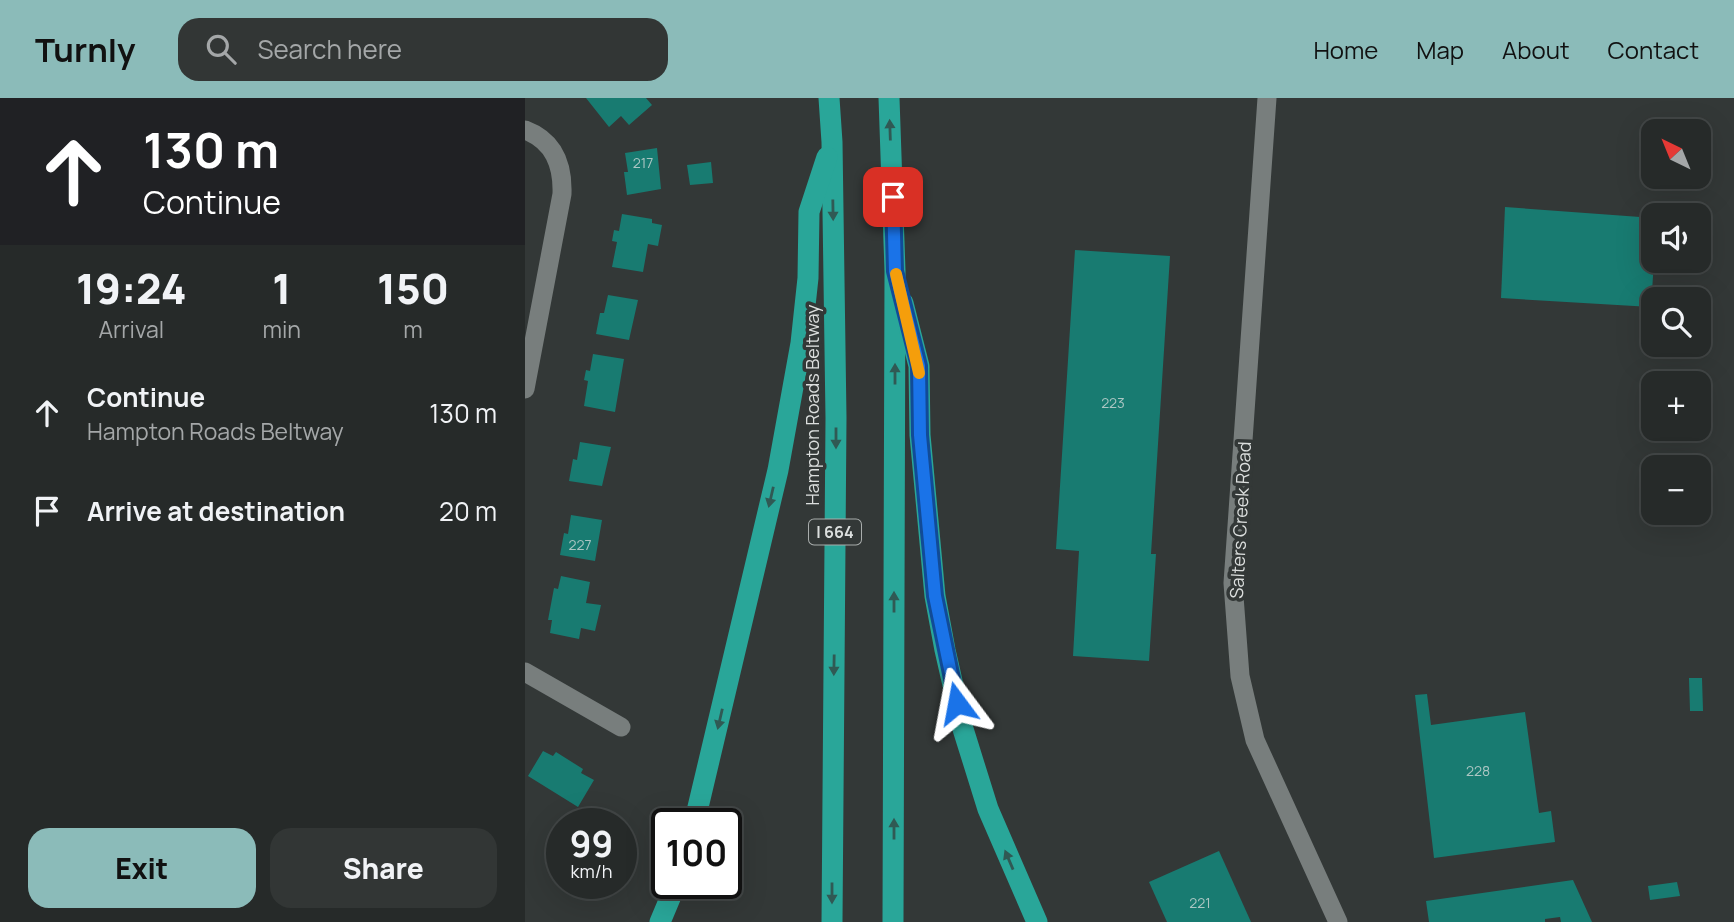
<!DOCTYPE html>
<html lang="en">
<head>
<meta charset="utf-8">
<style>
	:root { --surface:#262a29; --page:#323635; --text:#f1f3f6; --muted:#a4a7a8; --line:#424646; --accent:#8bbbb9 }
	body { margin:0; font-family:Manrope,sans-serif; background:var(--page); color:var(--text); height:100vh; display:flex; flex-direction:column; font-size:26px; white-space:nowrap }
	* { box-sizing:border-box; margin:0 }
	p { font-size:23px; color:var(--muted) }
	.icon { flex:none; width:38px; height:38px; fill:none; stroke:currentColor; stroke-width:2; stroke-linecap:round; stroke-linejoin:round }
	.map { position:relative; flex:1; overflow:hidden }
	.drawer { display:flex; flex-direction:column; background:var(--surface); width:525px }
	.drawer>* { flex:none }
	.hud { background:#202124; color:#fff; overflow:hidden }
	.needle { width:46px; rotate:317deg }
	.tools { position:absolute; left:1116px; top:21px; display:grid; gap:14px }
	.tools a { display:grid; place-items:center; width:70px; height:70px; border-radius:14px; background:var(--surface); box-shadow:0 7px 28px #0002,0 0 0 2px var(--line); font-size:35px }
	.speed { position:absolute; left:21px; top:710px; display:flex; gap:14px; font-size:35px; font-weight:700; text-align:center }
	.speed>* { display:grid; place-content:center; width:91px; height:91px; border-radius:50%; background:var(--surface); box-shadow:0 7px 28px #0002,0 0 0 2px var(--line); line-height:1 }
	.speed small { font-size:18px; font-weight:400 }
	.speed .limit { border:4px solid #111; border-radius:10px; background:#fff; color:#111 }
	.pin { position:absolute; display:grid; place-items:center; width:60px; height:60px; color:#fff; margin:-30px; border-radius:14px; box-shadow:0 4px 10px #0006 }
	.me { position:absolute; width:77px; margin:-38px; rotate:347deg; stroke-linejoin:round; filter:drop-shadow(0 0 5px #0008) }
	.turn { display:flex; align-items:center; gap:24px; height:147px; padding:0 28px; font-size:32px }
	.turn .icon { width:91px; height:91px; stroke-width:2.5 }
	.turn b { display:block; font-size:49px; line-height:60px }
	.eta { display:flex; justify-content:space-evenly; align-items:center; height:119px; text-align:center }
	.eta b { font-size:42px; font-weight:800; line-height:49px }
	.primary-button { display:flex; gap:14px; margin-top:auto; padding:14px 28px }
	.primary-button a { flex:1; height:80px; border-radius:21px; background:var(--accent); color:#111; font-size:28px; font-weight:800; line-height:80px; text-align:center }
	.primary-button a+a { background:var(--page); color:var(--text) }
	ul { padding:0; list-style:none }
	li { display:flex; align-items:center; gap:21px; height:98px; padding:0 28px }
	li div { flex:1 }
	li b { display:block; font-size:26px }
	li em { font-style:normal }
	header { display:flex; align-items:center; gap:42px; box-sizing:border-box; height:98px; padding:0 35px; background:var(--accent); color:#111 }
	header strong { font-size:33px }
	nav { display:flex; gap:38px; margin-inline-start:auto; font-size:24px }
	.search { width:490px; height:63px; background:var(--page); display:flex; align-items:center; gap:18px; box-sizing:border-box; padding:0 24px; border-radius:21px; color:var(--muted); font-size:26px }
	main { display:flex; flex:1; min-height:0 }
	.map>svg:first-child { display:block }
	.building { fill:#187b71 }
	.lines { fill:none; stroke-linecap:round; stroke-linejoin:round }
	.minor { stroke:#787e7d; stroke-width:19 }
	.motorway { stroke:#29a699; stroke-width:21 }
	.oneway { fill:#305954 }
	.route-casing { stroke:#114b97; stroke-width:18 }
	.route { stroke:#1a73e8; stroke-width:12 }
	.slow { stroke:#f59e0b; stroke-width:12 }
	.labels { text-anchor:middle; dominant-baseline:central; stroke-width:7; stroke-linejoin:round; paint-order:stroke }
	.number-label { font-size:14px; fill:#abc6c3 }
	.shield { fill:#333837; stroke:#a9adac; stroke-width:2 }
	.shield-label { font-size:16px; font-weight:bold; fill:#dcdfde }
	.street-label { font-size:18px; fill:#dcdfde; stroke:#333837 }
</style>
</head>
<body>
<header>
<strong>Turnly</strong>
<div class="search"><svg class="icon" aria-label="search" viewBox="0 0 24 24"><circle cx="10" cy="10" r="6"/><path d="M15 15l6 6"/></svg>Search here</div>
<nav><a>Home</a><a>Map</a><a>About</a><a>Contact</a></nav>
</header>
<main>
<section class="drawer">
<div class="hud">
<div class="turn"><svg class="icon" aria-label="ahead" viewBox="0 0 24 24"><path d="M12 20V5M6 11l6-6 6 6"/></svg><div><b>130 m</b>Continue</div></div>
</div>
<div class="eta">
<div><b>19:24</b><p>Arrival</p></div>
<div><b>1</b><p>min</p></div>
<div><b>150</b><p>m</p></div>
</div>
<ul>
<li><svg class="icon" aria-label="ahead" viewBox="0 0 24 24"><path d="M12 20V5M6 11l6-6 6 6"/></svg><div><b>Continue</b><p>Hampton Roads Beltway</p></div><em>130 m</em></li>
<li><svg class="icon" aria-label="arrive" viewBox="0 0 24 24"><path d="M6 21V4h12l-3 4 3 4H6"/></svg><div><b>Arrive at destination</b></div><em>20 m</em></li>
</ul>
<div class="primary-button"><a>Exit</a><a>Share</a></div>
</section>
<div class="map">
<svg width="1209" height="824" viewBox="0 0 1209 824">
	<rect width="100%" height="100%" fill="#333837"/>
	<!-- building -->
	<g class="building">
		<polygon points="61,0 121,0 127,7 104,27 96,18 84,29"/>
		<polygon points="132,50 136,91 102,97 99,74 103,74 100,55"/>
		<polygon points="186,64 188,85 165,87 162,67"/>
		<polygon points="980,109 1129,120 1129,163 1126,209 976,200"/>
		<polygon points="97,116 127,121 127,125 137,127 133,148 123,146 118,174 87,169 92,144 87,143 89,132 94,133"/>
		<polygon points="550,152 645,158 626,456 631,456 624,563 548,558 554,453 531,451"/>
		<polygon points="83,197 113,202 104,242 71,236 75,215 79,215"/>
		<polygon points="68,256 99,261 90,314 59,308 63,283 59,282 61,272 65,273"/>
		<polygon points="55,344 86,349 77,388 44,383 48,361 52,362"/>
		<polygon points="46,417 77,422 70,463 35,457 39,435 43,436"/>
		<polygon points="36,478 65,484 61,505 76,507 70,533 56,530 54,541 25,535 27,522 23,522 29,490 33,491"/>
		<polygon points="1164,580 1177,580 1178,613 1165,613"/>
		<polygon points="902,596 906,627 1000,614 1014,715 1026,713 1030,744 909,760 890,597"/>
		<polygon points="18,653 28,658 31,654 58,671 56,675 69,682 53,709 3,678"/>
		<polygon points="694,753 726,824 642,824 624,784"/>
		<polygon points="1048,782 1067,824 1036,824 1035,819 1020,821 1020,824 904,824 901,803"/>
		<polygon points="1152,784 1155,798 1125,802 1123,788"/>
	</g>
	<g class="lines">
		<!-- minor -->
		<g class="minor">
			<polyline points="742,0 708,485 715,578 730,642 813,824"/>
			<path d="M 0,32 C 29,43 38,67 37,96 L 0,291"/>
			<polyline points="0,574 96,629"/>
		</g>
		<!-- motorway -->
		<g class="motorway">
			<polyline points="304,0 307,44 311,320 307,824"/>
			<polyline points="364,0 370,173 368,824"/>
			<polyline points="378,205 394,268 395,337 410,498 420,552 438,631 463,711 512,824"/>
			<polyline points="169,726 253,372 276,245 283,180 284,114 302,59"/>
			<polyline points="135,824 151,786"/>
		</g>
	</g>
	<!-- one-way arrows -->
	<defs><path id="oneway-solid" d="M-6-.8H1V-3.2L6.5 0L1 3.2V.8H-6Z" transform="scale(1.75)"/></defs>
	<g class="oneway">
		<use href="#oneway-solid" transform="translate(365 32) rotate(-92)"/>
		<use href="#oneway-solid" transform="translate(308 112) rotate(89)"/>
		<use href="#oneway-solid" transform="translate(370 276) rotate(-90)"/>
		<use href="#oneway-solid" transform="translate(311 340) rotate(90)"/>
		<use href="#oneway-solid" transform="translate(246 399) rotate(103)"/>
		<use href="#oneway-solid" transform="translate(369 504) rotate(-90)"/>
		<use href="#oneway-solid" transform="translate(309 567) rotate(91)"/>
		<use href="#oneway-solid" transform="translate(195 621) rotate(103)"/>
		<use href="#oneway-solid" transform="translate(369 731) rotate(-90)"/>
		<use href="#oneway-solid" transform="translate(484 762) rotate(-113)"/>
		<use href="#oneway-solid" transform="translate(307 795) rotate(90)"/>
	</g>
	<g class="lines">
		<!-- route casing -->
		<g class="route-casing">
			<polyline id="route" points="368,99 370,173 394,268 395,337 410,498 432,605"/>
		</g>
		<!-- route -->
		<use href="#route" class="route"/>
		<!-- slow -->
		<polyline class="slow" points="371,176 394,275"/>
	</g>
	<g class="labels">
		<!-- number labels -->
		<g class="number-label">
			<text x="118" y="64">217</text>
			<text x="588" y="304">223</text>
			<text x="55" y="446">227</text>
			<text x="953" y="672">228</text>
			<text x="675" y="804">221</text>
		</g>
		<!-- shield labels -->
		<rect class="shield" x="284" y="421.5" width="52" height="25" rx="5"/>
		<g class="shield-label">
			<text x="310" y="434">I 664</text>
		</g>
		<!-- street labels -->
		<g class="street-label">
			<text transform="translate(287 307) rotate(-90)">Hampton Roads Beltway</text>
			<text transform="translate(715 422) rotate(-87)">Salters Creek Road</text>
		</g>
	</g>
</svg>
<div class="tools">
<a><svg class="needle" viewBox="-14 -14 28 28"><path d="M0-13l5 13h-10z" fill="#e53935"/><path d="M0 13l5-13h-10z" fill="#a4a7a8"/></svg></a>
<a><svg class="icon" aria-label="sound" viewBox="0 0 24 24"><path d="M4 9h4l5-4v14l-5-4H4zM17 9q2 3 0 6"/></svg></a>
<a><svg class="icon" aria-label="search" viewBox="0 0 24 24"><circle cx="10" cy="10" r="6"/><path d="M15 15l6 6"/></svg></a>
<a>+</a>
<a>−</a>
</div>
<div class="speed"><div>99<small>km/h</small></div><div class="limit">100</div></div>
<div class="pin" style="left:368px;top:99px;background:#d93025"><svg class="icon" aria-label="arrive" viewBox="0 0 24 24"><path d="M6 21V4h12l-3 4 3 4H6"/></svg></div>
<svg class="me" style="left:432px;top:605px" viewBox="-20 -20 40 40"><path d="M0-17L14 15 0 8-14 15z" fill="#1a73e8" stroke="#fff" stroke-width="4"/></svg>
</div>
</main>
</body>
</html>
